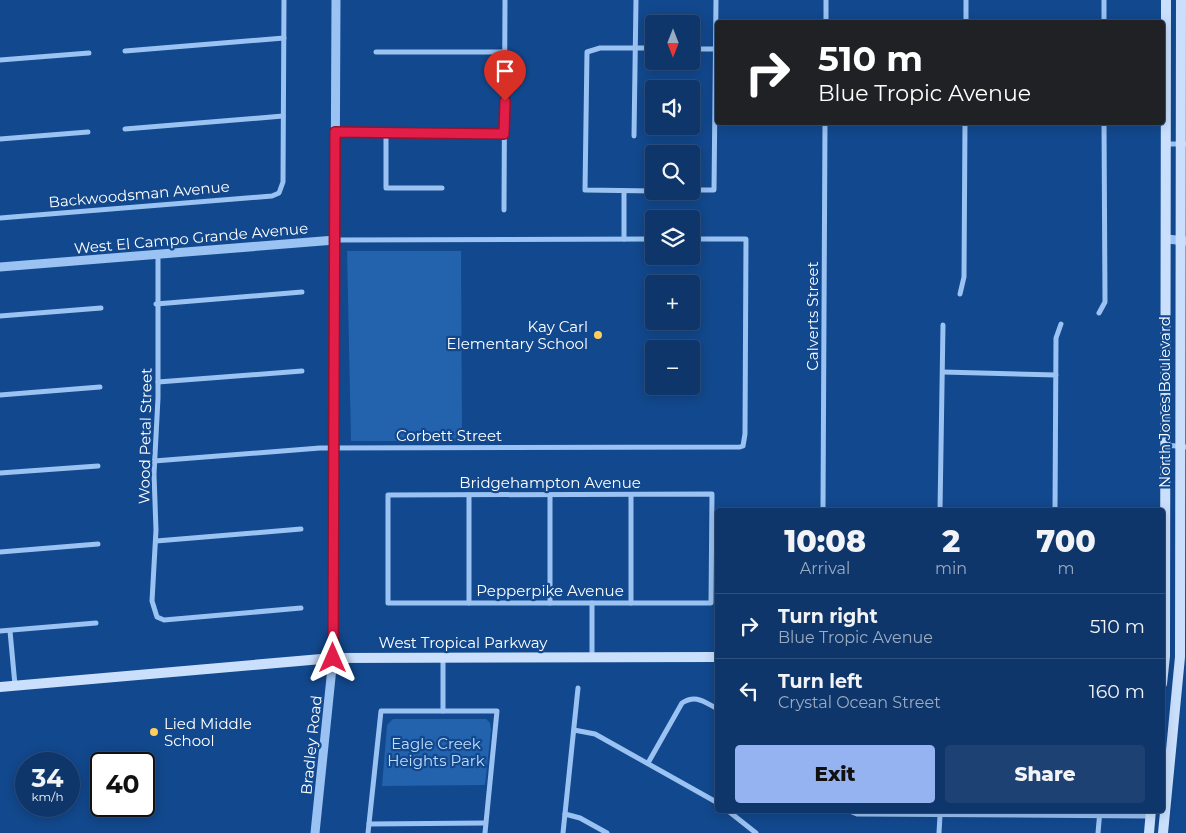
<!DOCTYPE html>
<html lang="en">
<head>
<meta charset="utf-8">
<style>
	:root { --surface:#0e366a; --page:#1c4172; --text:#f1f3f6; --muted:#9babc1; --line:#2e507e; --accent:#95b2f1 }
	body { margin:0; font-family:Montserrat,sans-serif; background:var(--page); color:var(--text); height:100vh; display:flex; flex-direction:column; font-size:19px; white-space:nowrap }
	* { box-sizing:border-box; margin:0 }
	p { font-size:16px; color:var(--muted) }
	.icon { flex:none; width:28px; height:28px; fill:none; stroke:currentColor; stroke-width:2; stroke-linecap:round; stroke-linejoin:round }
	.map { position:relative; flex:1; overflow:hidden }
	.side { position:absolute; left:715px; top:508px; width:450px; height:305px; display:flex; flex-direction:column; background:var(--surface); border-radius:5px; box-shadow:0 2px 12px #0003,0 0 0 1px var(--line) }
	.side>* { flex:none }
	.top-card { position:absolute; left:715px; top:20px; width:450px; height:105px; border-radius:5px; box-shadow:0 2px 12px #0003,0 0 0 1px var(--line); background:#202124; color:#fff; overflow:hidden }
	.needle { width:32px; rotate:180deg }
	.tools { position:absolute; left:645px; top:15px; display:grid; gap:10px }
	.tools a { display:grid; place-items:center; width:55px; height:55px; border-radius:5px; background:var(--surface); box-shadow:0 2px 12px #0003,0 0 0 1px var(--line); font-size:25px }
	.speed { position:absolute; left:15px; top:752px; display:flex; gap:10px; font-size:25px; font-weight:700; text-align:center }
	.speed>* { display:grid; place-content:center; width:65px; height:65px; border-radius:50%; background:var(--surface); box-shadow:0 2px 12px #0003,0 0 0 1px var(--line); line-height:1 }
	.speed small { font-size:12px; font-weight:400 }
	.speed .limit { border:2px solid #111; border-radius:8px; background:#fff; color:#111 }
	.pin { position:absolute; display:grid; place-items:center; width:42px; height:42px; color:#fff; margin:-51px -21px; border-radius:50% 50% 50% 0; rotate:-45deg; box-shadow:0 0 5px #0007 }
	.pin .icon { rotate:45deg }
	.me { position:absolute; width:55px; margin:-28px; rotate:0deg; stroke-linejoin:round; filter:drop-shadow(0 0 4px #0008) }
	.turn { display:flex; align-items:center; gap:18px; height:105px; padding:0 20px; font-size:22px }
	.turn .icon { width:65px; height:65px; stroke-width:2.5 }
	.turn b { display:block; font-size:35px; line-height:42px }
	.eta { display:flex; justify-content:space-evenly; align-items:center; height:85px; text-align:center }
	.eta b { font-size:30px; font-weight:800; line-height:35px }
	.action { display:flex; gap:10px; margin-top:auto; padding:10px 20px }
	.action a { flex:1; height:58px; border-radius:5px; background:var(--accent); color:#111; font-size:20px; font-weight:800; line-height:58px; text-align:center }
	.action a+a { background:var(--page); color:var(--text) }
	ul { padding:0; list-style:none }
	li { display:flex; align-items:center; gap:15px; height:65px; padding:0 20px; border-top:1px solid var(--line) }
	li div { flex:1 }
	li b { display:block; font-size:19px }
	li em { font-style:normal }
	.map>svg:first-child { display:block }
	.green { fill:#2362ad }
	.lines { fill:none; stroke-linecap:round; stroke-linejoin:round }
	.minor { stroke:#9ac2f2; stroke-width:5 }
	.tertiary { stroke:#9ac2f2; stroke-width:9 }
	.secondary { stroke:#c9dffc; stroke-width:10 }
	.route-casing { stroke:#92132f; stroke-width:12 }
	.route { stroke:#e11d48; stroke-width:9 }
	.poi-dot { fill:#ffce5b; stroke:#12488d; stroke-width:2 }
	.labels { text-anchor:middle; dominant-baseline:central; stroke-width:4.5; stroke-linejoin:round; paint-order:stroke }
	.street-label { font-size:15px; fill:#fff; stroke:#12488d }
	.poi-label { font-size:15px; fill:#fff; stroke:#12488d; text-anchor:end }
	.park-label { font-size:15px; fill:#c1ddfd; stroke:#12488d }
</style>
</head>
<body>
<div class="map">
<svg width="1186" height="833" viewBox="0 0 1186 833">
	<rect width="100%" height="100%" fill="#12488d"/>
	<!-- green -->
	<g class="green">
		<polygon points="347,251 461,251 462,441 351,441"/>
		<polygon points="393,719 486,719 490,723 491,730 485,785 382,786 387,725"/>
	</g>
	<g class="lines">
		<!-- minor -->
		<g class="minor">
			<polyline points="826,22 826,0"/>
			<polyline points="966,22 966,0"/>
			<polyline points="1104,22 1104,0"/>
			<polyline points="654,48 600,48 587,52 585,190 654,191"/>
			<polyline points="691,49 716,49"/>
			<polyline points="125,51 284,38"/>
			<polyline points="376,52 505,52"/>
			<polyline points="0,60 89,53"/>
			<polyline points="125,129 283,116"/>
			<polyline points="335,132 504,134"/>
			<polyline points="386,134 386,188 442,188"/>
			<polyline points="634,136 636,0"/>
			<polyline points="0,139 88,132"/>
			<polyline points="1167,144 1186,144"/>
			<polyline points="691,190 714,190 716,0"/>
			<polyline points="504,210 505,0"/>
			<polyline points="0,218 272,196 279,193 283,182 284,0"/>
			<polyline points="624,239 624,191"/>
			<polyline points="335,240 654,239"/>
			<polyline points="158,254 158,398 154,474 156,530 152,601 157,617 164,620 301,608"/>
			<polyline points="960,294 964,277 965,122"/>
			<polyline points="156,304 302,292"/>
			<polyline points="1099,313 1105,302 1104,122"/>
			<polyline points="0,316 101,308"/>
			<polyline points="943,372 1056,375"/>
			<polyline points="158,382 302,371"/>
			<polyline points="0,395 100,387"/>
			<polyline points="1166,445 1186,447"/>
			<polyline points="154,461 320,448 740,447 743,446 745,434 746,239 691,239"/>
			<polyline points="0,473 98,466"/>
			<polygon points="712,494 711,603 388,603 388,495"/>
			<polyline points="823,510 825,122"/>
			<polyline points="940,510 943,325"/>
			<polyline points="1055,510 1056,338 1061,324"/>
			<polyline points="156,541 301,529"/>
			<polyline points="0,552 98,544"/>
			<polyline points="469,603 469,495"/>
			<polyline points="550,603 550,495"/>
			<polyline points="592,603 592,657"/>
			<polyline points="631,603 631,495"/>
			<polyline points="0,631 96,623"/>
			<polyline points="10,631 15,685"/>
			<polyline points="443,658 443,711"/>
			<polyline points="574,730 595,734 718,803"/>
			<path d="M 648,763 L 682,703 C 696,694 704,702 718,709"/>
			<polyline points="727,810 756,833"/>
			<polyline points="847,810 857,814 1150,816"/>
			<polyline points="565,814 580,818 607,833"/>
			<polyline points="369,824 485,823"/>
			<polyline points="368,833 381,711 497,711 485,833"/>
			<polyline points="563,833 578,688"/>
			<polyline points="939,833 940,815"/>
			<polyline points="1098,833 1100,810"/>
		</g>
		<!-- tertiary -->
		<g class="tertiary">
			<polyline points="1167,239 1186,241"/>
			<polyline points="0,267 335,240"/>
			<polyline points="315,833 333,658 336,0"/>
		</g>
		<!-- secondary -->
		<g class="secondary">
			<polyline points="1162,684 1165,656 1166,0"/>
			<polyline points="0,687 333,658 718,657"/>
			<polyline points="1149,833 1151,810"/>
			<polyline points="1163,833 1180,657 1181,0"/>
		</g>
	</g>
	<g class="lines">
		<!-- route casing -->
		<g class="route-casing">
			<polyline id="route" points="333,658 335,132 504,134 505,101"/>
		</g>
		<!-- route -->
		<use href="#route" class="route"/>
	</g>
	<!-- markers -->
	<g class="poi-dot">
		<circle cx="598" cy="335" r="5"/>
		<circle cx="154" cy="732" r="5"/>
	</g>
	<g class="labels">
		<!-- street labels -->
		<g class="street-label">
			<text transform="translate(139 194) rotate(-5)">Backwoodsman Avenue</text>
			<text transform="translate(191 238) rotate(-5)">West El Campo Grande Avenue</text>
			<text transform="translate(812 316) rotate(-90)">Calverts Street</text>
			<text transform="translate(1164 402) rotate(-90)">North Jones Boulevard</text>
			<text x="449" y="435">Corbett Street</text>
			<text transform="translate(145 436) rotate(-89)">Wood Petal Street</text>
			<text x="550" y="482">Bridgehampton Avenue</text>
			<text x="550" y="590">Pepperpike Avenue</text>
			<text x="463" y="642">West Tropical Parkway</text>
			<text transform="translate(311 745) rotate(-84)">Bradley Road</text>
		</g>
		<!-- poi labels -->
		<g class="poi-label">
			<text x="588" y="326">Kay Carl<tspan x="588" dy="17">Elementary School</tspan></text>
			<text x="164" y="723" text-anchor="start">Lied Middle<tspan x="164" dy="17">School</tspan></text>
		</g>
		<!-- park labels -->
		<g class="park-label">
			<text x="436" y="743">Eagle Creek<tspan x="436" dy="17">Heights Park</tspan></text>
		</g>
	</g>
</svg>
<div class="tools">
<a><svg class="needle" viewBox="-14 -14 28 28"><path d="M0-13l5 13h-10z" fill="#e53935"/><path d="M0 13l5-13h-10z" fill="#9babc1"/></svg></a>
<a><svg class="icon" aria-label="sound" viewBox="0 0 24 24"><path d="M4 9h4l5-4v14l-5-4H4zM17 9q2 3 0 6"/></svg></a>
<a><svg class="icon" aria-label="search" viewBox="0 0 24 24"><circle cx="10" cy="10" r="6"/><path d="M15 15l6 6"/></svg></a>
<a><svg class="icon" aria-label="layers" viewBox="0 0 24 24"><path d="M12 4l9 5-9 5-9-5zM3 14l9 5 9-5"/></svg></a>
<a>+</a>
<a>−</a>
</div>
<div class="speed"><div>34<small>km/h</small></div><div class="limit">40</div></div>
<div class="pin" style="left:505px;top:101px;background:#d93025"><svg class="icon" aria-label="arrive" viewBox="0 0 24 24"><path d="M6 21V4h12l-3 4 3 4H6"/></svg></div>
<svg class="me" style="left:333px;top:658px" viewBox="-20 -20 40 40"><path d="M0-17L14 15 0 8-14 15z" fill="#e11d48" stroke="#fff" stroke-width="4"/></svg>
<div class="top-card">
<div class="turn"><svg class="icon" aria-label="right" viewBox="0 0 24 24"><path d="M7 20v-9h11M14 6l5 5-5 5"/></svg><div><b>510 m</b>Blue Tropic Avenue</div></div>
</div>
<section class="side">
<div class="eta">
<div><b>10:08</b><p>Arrival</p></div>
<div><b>2</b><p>min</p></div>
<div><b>700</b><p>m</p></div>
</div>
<ul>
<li><svg class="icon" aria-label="right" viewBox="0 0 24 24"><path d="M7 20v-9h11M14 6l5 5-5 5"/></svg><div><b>Turn right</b><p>Blue Tropic Avenue</p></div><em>510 m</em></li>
<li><svg class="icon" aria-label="left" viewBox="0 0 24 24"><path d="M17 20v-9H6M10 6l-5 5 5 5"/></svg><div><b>Turn left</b><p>Crystal Ocean Street</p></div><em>160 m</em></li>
</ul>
<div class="action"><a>Exit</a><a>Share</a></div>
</section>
</div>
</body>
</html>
